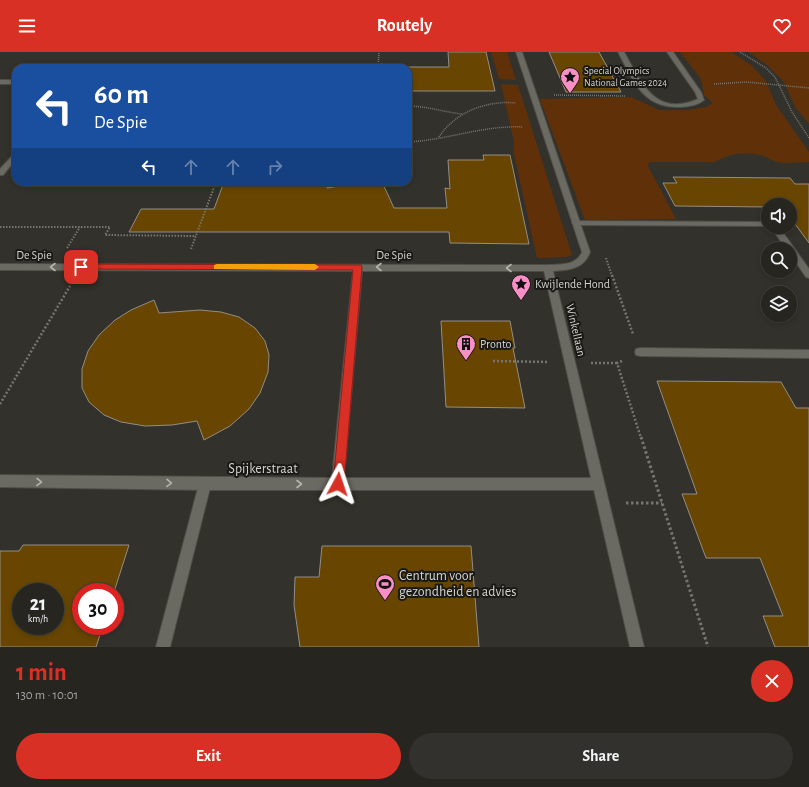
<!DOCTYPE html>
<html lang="en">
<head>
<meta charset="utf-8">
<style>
	:root { --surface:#262520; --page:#32312d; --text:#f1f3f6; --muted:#a4a5a5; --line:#42423e; --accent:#d93025 }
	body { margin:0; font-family:"Alegreya Sans",sans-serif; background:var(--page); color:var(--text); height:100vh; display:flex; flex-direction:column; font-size:15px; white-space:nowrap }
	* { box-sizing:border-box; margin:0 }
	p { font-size:13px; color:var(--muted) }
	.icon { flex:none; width:22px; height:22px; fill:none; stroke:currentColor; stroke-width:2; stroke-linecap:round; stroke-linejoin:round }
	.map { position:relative; height:595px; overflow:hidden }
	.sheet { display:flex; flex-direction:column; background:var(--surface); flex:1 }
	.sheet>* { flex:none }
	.hud { position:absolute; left:12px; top:12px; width:400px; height:122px; border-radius:12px; box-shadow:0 2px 6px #0003,0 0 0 1px var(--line); background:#1a4fa0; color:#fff; overflow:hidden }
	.tools { position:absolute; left:761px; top:146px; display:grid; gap:8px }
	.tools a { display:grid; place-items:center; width:36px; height:36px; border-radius:50%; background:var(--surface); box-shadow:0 2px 6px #0003,0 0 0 1px var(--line); font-size:20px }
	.speed { position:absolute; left:12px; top:531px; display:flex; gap:8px; font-size:20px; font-weight:700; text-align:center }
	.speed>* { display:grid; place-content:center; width:52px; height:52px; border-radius:50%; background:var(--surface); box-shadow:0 2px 6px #0003,0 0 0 1px var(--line); line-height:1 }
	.speed small { font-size:10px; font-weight:400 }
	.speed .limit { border:6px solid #d22; background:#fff; color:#111 }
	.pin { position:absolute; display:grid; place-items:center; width:34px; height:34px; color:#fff; margin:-17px; border-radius:8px; box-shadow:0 2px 6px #0006 }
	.me { position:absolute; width:44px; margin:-22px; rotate:5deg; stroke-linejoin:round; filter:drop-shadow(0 0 3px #0008) }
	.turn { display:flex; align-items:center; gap:14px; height:84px; padding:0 16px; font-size:18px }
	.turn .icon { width:52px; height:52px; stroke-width:2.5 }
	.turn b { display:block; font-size:28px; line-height:34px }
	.lanes { display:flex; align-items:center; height:38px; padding:0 16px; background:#0003; justify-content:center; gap:20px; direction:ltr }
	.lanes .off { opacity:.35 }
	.round { display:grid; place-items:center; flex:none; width:42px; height:42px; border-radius:21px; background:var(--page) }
	.summary { display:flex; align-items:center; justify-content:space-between; height:68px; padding:0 16px }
	h1 { font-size:24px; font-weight:600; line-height:30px; color:var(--accent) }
	.action { display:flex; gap:8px; margin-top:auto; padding:8px 16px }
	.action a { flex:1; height:46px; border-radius:24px; background:var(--accent); color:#fff; font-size:16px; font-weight:600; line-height:46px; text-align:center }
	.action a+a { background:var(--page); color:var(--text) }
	header { display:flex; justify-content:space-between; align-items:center; height:52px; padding:0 16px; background:var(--accent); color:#fff; font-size:18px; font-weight:600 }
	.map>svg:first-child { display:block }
	.green { fill:#603108 }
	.building { fill:#684601; stroke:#928d86; fill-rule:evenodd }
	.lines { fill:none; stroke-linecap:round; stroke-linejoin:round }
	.lane-casing { stroke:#4e4d47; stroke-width:2 }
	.street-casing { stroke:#4e4d47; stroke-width:2 }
	.path-far3 { stroke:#767570; stroke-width:1.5; stroke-dasharray:1 1; stroke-linecap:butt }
	.path-far2 { stroke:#767570; stroke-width:2; stroke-dasharray:1.5 1.5; stroke-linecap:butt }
	.path-far1 { stroke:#767570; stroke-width:2.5; stroke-dasharray:2 2; stroke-linecap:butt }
	.path { stroke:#767570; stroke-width:3; stroke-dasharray:2.5 2.5; stroke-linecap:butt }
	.lane { fill:#6b6a62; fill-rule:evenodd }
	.street { fill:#6b6a62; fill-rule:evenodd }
	.oneway { stroke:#b4b4ae }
	.route { fill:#d93025; stroke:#8d1f18 }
	.slow { fill:#f59e0b }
	.labels { text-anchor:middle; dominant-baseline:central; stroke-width:4; stroke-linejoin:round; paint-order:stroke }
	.far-poi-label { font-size:10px; fill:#d3d3ce; stroke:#1a1916; text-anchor:start }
	.street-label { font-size:12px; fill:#d3d3ce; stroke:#1a1916 }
	.poi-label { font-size:12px; fill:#d3d3ce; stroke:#1a1916; text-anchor:start }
	.near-street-label { font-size:14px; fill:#d3d3ce; stroke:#1a1916 }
	.near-poi-label { font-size:14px; fill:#d3d3ce; stroke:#1a1916; text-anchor:start }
</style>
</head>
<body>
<header><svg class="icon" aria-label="menu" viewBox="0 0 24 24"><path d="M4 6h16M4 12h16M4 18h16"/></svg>Routely<svg class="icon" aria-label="heart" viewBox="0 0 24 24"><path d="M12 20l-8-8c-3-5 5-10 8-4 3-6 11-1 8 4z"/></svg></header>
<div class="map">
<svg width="809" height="595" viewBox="0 0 809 595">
	<rect width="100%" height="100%" fill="#33312b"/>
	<!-- green -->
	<g class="green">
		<polygon points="491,0 507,0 516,28 499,27"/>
		<path d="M 680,0 L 731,0 L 751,13 L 766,29 L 776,53 L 809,100 L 809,110 C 799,110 787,112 777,110 C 772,109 768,105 763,104 C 746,99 730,101 715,110 L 649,110 L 648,114 L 676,167 L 585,168 L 540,47 L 631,45 L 659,58 L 688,58 L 706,55 L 713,51 L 704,43 L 701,27 Z"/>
		<polygon points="748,0 809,0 809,72 795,55 784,30 766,12"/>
		<polygon points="501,32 518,33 572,203 566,205 537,206 514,102 514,90"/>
	</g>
	<!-- building -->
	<g class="building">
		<polygon points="448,0 486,0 495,39 408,39 408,15 449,15"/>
		<polygon points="549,0 599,0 621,40 566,40"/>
		<polygon points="483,103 510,103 529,192 450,191 449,180 129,180 141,157 214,157 224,130 328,130 327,136 364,130 382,130 394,156 447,156 445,136 450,137 448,108 484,108"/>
		<polygon points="673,125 790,126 795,132 809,132 809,191 790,165 790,153 768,153 768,155 675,154 663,131 677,131"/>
		<polygon points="154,248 159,261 200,258 221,260 239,265 255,276 265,289 269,303 268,320 260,341 249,357 230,374 204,388 197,369 172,373 145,374 121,370 104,363 89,350 82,336 82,317 88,299 99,283 115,268 131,258"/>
		<polygon points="441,269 510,269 515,296 513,296 525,356 446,355"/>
		<polygon points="657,329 781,330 796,356 809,356 809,595 775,595 763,564 783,564 760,506 706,506 682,442 697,442"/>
		<path d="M 23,493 L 129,493 L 114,540 L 81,540 L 81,574 L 103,574 L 96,595 L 0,595 L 0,499 L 19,499 ZM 21,540 L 55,540 L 55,574 L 21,574 Z"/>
		<polygon points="322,494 471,494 479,595 300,595 294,553 295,525 319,525"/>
	</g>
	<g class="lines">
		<!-- lane casing -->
		<g class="lane-casing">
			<g id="lane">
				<path d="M 618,0 L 624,0 C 641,30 655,66 698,47 L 695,40 L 667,0 L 673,0 L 701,40 L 704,48 C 697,54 686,55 678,55 C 641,55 633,27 618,0 Z"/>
				<rect x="0" y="28" width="16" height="4"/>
				<polygon points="16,101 16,107 3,123 0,123 0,117 14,102"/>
				<polygon points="573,169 768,170 768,174 576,173 572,171"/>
				<polygon points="771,175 779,175 809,217 809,226 806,225 790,202 790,197 786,197"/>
				<polygon points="640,296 809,298 809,306 640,304 636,303 635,300 636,297"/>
				<polygon points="205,426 209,428 211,432 170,595 156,595 199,432 201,428"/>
			</g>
		</g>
		<!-- street casing -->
		<g class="street-casing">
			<path id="street" d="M 516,0 L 522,0 L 590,200 C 584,217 569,218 553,219 L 644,595 L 630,595 L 594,438 L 205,438 L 0,435 L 0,423 L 332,426 L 353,219 L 0,218 L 0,212 L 548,213 C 561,212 576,214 582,200 ZM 362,219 L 544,219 L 591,426 L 344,426 Z"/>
		</g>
		<!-- path-far3 -->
		<g class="path-far3">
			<polyline points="740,0 766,16 775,25 792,60 809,86"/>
			<polyline points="378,16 379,0"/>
			<polyline points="714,32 747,30 809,36"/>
			<polyline points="554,43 625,44"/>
			<path d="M 408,54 C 426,54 444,60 462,62"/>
			<path d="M 439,85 C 455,60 487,48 516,51"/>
			<path d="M 408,90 C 447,88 484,73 523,75"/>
		</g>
		<!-- path-far2 -->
		<g class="path-far2">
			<polyline points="0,175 110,175 105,183 196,184"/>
			<polyline points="67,196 80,175"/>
			<polyline points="191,197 216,130"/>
			<polyline points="606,206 612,224"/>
		</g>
		<!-- path-far1 -->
		<g class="path-far1">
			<polyline points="612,223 633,282"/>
			<polyline points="493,309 548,310"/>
			<polyline points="622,309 617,311 641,386"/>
			<polyline points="591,311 617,311"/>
			<polyline points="0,352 70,234"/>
		</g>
		<!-- path -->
		<g class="path">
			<polyline points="641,385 708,595"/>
			<polyline points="626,451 662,451"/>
		</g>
		<!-- lane -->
		<use href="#lane" class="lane"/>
		<!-- street -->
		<use href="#street" class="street"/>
	</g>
	<!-- one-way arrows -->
	<defs><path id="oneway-chevron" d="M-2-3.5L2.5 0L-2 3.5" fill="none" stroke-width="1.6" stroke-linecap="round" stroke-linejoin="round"/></defs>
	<g class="oneway">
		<use href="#oneway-chevron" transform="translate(53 215) rotate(180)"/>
		<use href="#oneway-chevron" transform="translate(379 215) rotate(-180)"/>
		<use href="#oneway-chevron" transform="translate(509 216) rotate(-180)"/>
		<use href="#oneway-chevron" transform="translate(39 430) rotate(1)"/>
		<use href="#oneway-chevron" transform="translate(169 431) rotate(1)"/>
		<use href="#oneway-chevron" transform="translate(299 432)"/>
	</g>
	<!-- route -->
	<polygon class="route" points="81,212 361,213 362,215 344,432 342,435 338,437 335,435 333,432 353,218 79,217 77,215"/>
	<!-- slow -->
	<polygon class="slow" points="217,212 315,212 319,215 315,218 214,217 214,213"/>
	<!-- icons -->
	<defs>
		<g id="sight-pin" transform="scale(1)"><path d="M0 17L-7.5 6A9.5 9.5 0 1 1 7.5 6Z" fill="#fa8fc6" stroke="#1a1916"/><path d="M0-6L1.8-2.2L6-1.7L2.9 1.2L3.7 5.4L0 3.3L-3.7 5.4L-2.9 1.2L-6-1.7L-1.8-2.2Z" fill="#111"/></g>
		<g id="building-pin" transform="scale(1)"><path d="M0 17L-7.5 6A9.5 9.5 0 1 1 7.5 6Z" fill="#fa8fc6" stroke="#1a1916"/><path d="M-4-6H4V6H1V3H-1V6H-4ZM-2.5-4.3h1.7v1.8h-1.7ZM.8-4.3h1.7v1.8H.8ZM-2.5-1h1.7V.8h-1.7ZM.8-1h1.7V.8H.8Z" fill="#111"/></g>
		<g id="stadium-pin" transform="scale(1)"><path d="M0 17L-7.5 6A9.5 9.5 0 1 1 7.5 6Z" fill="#fa8fc6" stroke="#1a1916"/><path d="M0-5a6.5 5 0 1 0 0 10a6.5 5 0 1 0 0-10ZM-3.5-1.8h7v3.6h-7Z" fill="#111"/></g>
	</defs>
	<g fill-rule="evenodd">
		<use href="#sight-pin" x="570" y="25"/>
		<use href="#sight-pin" x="521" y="232"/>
		<use href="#building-pin" x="466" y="292"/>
		<use href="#stadium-pin" x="385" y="532"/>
	</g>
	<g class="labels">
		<!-- far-poi labels -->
		<g class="far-poi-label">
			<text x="584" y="19">Special Olympics<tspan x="584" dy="12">National Games 2024</tspan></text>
		</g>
		<!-- street labels -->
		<g class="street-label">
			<text x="34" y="203">De Spie</text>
			<text x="394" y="203">De Spie</text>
			<text transform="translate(576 278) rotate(77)">Winkellaan</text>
		</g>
		<!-- poi labels -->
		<g class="poi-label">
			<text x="535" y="232">Kwijlende Hond</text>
			<text x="480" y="292">Pronto</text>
		</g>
		<!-- near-street labels -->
		<g class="near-street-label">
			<text x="263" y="417">Spijkerstraat</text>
		</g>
		<!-- near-poi labels -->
		<g class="near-poi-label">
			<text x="399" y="524">Centrum voor<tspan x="399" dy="16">gezondheid en advies</tspan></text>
		</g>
	</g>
</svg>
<div class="tools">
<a><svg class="icon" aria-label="sound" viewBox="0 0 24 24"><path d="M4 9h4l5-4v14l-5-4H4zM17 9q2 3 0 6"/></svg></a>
<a><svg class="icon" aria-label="search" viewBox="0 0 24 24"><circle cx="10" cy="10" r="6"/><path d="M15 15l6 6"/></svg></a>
<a><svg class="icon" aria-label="layers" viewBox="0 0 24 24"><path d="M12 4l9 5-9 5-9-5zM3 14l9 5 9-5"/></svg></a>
</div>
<div class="speed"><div>21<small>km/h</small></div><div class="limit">30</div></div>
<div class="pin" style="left:81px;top:215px;background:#d93025"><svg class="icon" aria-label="arrive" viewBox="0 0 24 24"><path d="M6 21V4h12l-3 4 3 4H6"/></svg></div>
<svg class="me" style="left:338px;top:432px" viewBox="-20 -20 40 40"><path d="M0-17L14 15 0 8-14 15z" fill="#d93025" stroke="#fff" stroke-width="4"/></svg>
<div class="hud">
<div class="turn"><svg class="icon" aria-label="left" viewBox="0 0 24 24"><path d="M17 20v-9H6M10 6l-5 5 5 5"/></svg><div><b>60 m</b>De Spie</div></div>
<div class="lanes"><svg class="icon" aria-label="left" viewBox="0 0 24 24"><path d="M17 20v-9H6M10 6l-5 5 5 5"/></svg><svg class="icon off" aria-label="ahead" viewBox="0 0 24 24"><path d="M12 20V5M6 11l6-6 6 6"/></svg><svg class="icon off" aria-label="ahead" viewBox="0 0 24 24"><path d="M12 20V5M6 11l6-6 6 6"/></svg><svg class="icon off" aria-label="right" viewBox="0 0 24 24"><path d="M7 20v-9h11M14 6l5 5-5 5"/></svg></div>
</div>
</div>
<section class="sheet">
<div class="summary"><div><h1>1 min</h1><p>130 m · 10:01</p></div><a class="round" style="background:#d93025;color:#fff"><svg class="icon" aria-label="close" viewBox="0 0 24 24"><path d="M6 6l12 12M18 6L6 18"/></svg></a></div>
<div class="action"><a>Exit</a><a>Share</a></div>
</section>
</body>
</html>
